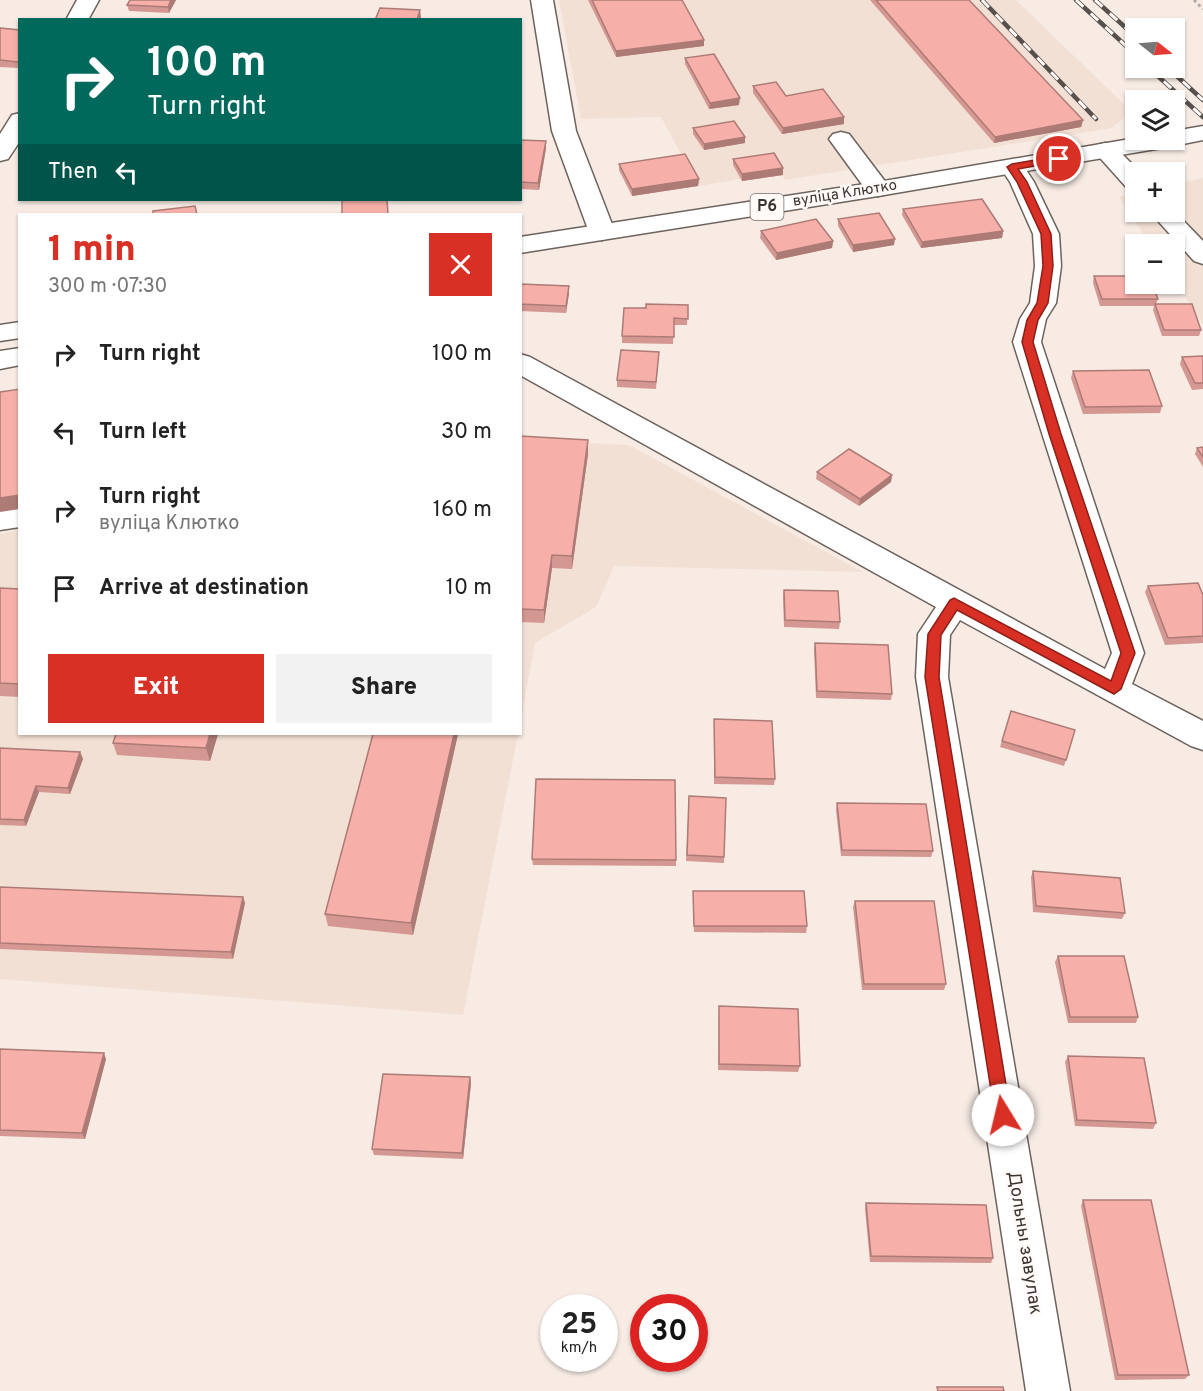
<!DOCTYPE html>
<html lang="en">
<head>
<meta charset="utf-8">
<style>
	:root { --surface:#fff; --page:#f2f2f2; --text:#222; --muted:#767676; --accent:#d93025 }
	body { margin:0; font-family:Overpass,sans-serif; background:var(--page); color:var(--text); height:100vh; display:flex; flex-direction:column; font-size:22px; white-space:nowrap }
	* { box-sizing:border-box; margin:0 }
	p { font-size:20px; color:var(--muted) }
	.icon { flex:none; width:33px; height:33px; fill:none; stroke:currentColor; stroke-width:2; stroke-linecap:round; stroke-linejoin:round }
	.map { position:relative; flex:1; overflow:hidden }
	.details { position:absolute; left:18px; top:213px; width:504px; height:522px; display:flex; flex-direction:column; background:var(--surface); border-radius:0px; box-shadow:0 2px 4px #0004 }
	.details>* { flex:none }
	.top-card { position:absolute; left:18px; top:18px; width:504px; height:183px; border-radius:0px; box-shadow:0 2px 4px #0004; background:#00695c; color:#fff; overflow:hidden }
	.needle { width:39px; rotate:107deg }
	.buttons { position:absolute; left:1125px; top:18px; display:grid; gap:12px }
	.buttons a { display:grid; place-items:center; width:60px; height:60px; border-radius:0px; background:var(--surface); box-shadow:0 2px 4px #0004; font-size:30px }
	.speed { position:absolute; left:540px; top:1294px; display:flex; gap:12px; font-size:30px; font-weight:700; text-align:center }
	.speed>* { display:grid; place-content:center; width:78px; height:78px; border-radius:50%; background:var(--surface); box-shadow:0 2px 4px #0004; line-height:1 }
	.speed small { font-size:15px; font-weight:400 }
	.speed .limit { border:9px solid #d22; background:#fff; color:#111 }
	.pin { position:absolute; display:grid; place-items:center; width:51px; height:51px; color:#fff; margin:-26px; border:3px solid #fff; border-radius:50%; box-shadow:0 2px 6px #0007 }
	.me { position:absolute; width:66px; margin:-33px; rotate:351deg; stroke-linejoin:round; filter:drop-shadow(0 0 4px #0008) }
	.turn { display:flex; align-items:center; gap:21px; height:126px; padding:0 30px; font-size:27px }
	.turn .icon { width:78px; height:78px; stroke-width:2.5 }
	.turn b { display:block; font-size:42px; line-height:51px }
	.then { display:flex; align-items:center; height:57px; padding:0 30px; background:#0003; gap:12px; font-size:22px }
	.round { display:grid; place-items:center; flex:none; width:63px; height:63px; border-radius:0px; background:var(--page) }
	.summary { display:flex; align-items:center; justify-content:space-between; height:102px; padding:0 30px }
	h1 { font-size:36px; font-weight:800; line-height:45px; color:var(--accent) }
	.cta { display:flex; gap:12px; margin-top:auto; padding:12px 30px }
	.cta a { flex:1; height:69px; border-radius:0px; background:var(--accent); color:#fff; font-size:24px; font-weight:800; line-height:69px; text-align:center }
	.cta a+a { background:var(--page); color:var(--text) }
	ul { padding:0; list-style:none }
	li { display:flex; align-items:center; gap:18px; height:78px; padding:0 30px }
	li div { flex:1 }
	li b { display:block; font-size:22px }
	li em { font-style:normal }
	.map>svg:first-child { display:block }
	.built { fill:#f3e0d4 }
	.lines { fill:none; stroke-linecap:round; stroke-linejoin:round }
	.minor-casing { stroke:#6d635d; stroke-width:3 }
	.major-casing { stroke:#6d635d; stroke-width:3 }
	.path { stroke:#b4aba6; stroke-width:3; stroke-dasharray:3 3; stroke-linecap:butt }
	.minor { fill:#fff; fill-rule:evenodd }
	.major { fill:#fff; fill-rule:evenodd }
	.rail-casing { stroke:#57514e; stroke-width:4.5 }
	.rail { stroke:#fffaf7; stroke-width:3; stroke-dasharray:10; stroke-linecap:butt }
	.wall { fill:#d49791 }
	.shaded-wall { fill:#ad7b76 }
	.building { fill:#f7b0a9; stroke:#ad7b76; stroke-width:1.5 }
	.route { fill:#d93025; stroke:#8d1f18; stroke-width:1.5 }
	.labels { text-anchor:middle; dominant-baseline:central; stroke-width:5; stroke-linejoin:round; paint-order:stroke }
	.far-street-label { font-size:15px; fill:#383431; stroke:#fffaf7 }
	.shield { fill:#fffaf7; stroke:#746f6c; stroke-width:1.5 }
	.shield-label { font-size:16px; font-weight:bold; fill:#383431 }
	.street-label { font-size:18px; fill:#383431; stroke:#fffaf7 }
</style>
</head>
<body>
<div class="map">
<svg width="1203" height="1391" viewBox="0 0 1203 1391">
	<rect width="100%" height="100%" fill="#f7ebe4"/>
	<!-- built -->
	<g class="built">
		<polygon points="559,0 1016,0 1131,111 1112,128 785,180 782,175 742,181 740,179 698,186 661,117 581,119"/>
		<polygon points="1203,178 1203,324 1175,281 1174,244 1150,244 1119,197 1135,192 1136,212 1174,212 1175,184"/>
		<polygon points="521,440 629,445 863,572 614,566 596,607 535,643 521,719"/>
		<polygon points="19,530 20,734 518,734 463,1015 0,979 0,534"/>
	</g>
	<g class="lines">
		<!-- minor casing -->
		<g class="minor-casing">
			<g id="minor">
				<polygon points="77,0 99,0 88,20 66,20"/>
				<polygon points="531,0 553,0 576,131 615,232 611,237 602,240 593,237 589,232 552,131"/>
				<polygon points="20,113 20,141 8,159 0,161 0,134 12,115"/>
				<polygon points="841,132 849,134 887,184 890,189 887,194 878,196 869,194 829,139 833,134"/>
				<polygon points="1105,143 1113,145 1140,172 1136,172 1136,190 1127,188 1093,150 1097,145"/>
				<polygon points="1012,160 1021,162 1034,182 1059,234 1061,266 1056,303 1046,319 1041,342 1144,653 1132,684 1203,721 1203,750 1191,746 960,620 950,635 948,677 1070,1391 1026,1391 916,677 918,634 936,607 520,375 520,354 530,357 1105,669 1112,653 1013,342 1020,319 1030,303 1035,266 1033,234 1010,182 1000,167 1003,162"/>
				<polygon points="1174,211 1203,241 1203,264 1194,261 1150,212"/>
				<polygon points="20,348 20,365 0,369 0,351"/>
				<polygon points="20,507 20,527 0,530 0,510"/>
			</g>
		</g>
		<!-- major casing -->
		<g class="major-casing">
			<g id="major">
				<polygon points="1203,126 1203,140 1168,147 878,196 520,253 520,237 878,182 1136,138 1174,140 1174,131"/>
				<polygon points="20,322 20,338 0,341 0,325"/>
			</g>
		</g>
		<!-- path -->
		<polyline class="path" points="1194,0 1203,9"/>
		<!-- minor -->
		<use href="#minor" class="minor"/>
		<!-- major -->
		<use href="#major" class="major"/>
		<!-- rail casing -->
		<g class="rail-casing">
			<g id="rail">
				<polyline points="982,0 1096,119"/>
				<polyline points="1076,0 1136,55"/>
				<polyline points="1095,0 1136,37"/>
				<polyline points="1149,68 1203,117"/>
				<polyline points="1168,68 1203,100"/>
			</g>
		</g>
		<!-- rail -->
		<use href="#rail" class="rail"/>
	</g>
	<!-- wall -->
	<g class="wall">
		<polygon points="176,0 169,13 129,11 127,5"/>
		<polygon points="588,0 682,0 704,40 704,46 616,57"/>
		<polygon points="870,0 969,0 1083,120 1081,127 994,143"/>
		<polygon points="0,28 20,30 19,68 0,67"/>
		<polygon points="685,58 739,105 709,109 685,64"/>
		<polygon points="753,86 844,117 844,124 782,134 753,93"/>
		<polygon points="693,128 745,143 704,150 693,134"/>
		<polygon points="520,140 546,141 546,148 539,190 520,189"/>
		<polygon points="733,159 783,175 742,181 733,165"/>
		<polygon points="619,164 699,179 698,186 632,196 619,170"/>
		<polygon points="903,209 1003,231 1002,238 921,248 902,215"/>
		<polygon points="838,219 894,245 853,252 838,226"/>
		<polygon points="761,231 833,241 832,248 776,260 760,238"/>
		<polygon points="1094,276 1158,299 1156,304 1201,330 1199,336 1162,336 1153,310 1154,306 1100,306 1093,283"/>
		<polygon points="520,284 569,293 566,313 520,311"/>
		<polygon points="688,305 687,325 674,325 673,344 622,343 622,336 646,308"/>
		<polygon points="659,352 656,389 617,387 617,380"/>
		<polygon points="1203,356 1203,389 1192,390 1180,364 1182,357"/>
		<polygon points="1073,371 1162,406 1160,413 1083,414 1071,378"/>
		<polygon points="520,436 588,440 588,454 572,569 552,568 544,623 520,622"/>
		<polygon points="1203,447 1203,467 1195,454 1197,448"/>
		<polygon points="817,472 892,475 891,482 859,506 816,479"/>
		<polygon points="1148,586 1203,595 1203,643 1165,645 1145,592"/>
		<polygon points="0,588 20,589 20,697 0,696"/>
		<polygon points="784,590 840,622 839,629 784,627 783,596"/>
		<polygon points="815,643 892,694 891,700 816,698 814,650"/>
		<polygon points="1011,711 1075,730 1064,766 1000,747"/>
		<polygon points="714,719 775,779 774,785 714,784"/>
		<polygon points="218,734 210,761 117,755 113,743"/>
		<polygon points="373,734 458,734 413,935 328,926 325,914"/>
		<polygon points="0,748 80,752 83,759 70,794 39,792 26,826 0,825"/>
		<polygon points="689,796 724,857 724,863 686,861"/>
		<polygon points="837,803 933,851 931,857 841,856 836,810"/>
		<polygon points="532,859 676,860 676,866 533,865"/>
		<polygon points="1033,871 1125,913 1122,919 1033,912 1031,877"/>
		<polygon points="0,887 243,897 245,903 233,959 0,949"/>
		<polygon points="693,891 807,926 806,933 694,932"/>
		<polygon points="855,901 946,984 944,990 862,990 853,907"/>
		<polygon points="1058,956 1138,1017 1136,1023 1068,1023 1055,962"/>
		<polygon points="719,1006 800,1066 798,1072 718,1070"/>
		<polygon points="0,1049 106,1059 85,1139 0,1136"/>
		<polygon points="1068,1056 1156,1123 1153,1129 1075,1126 1065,1062"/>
		<polygon points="471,1083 463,1159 374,1155 372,1149"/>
		<polygon points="1083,1200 1189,1375 1185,1379 1115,1380 1081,1206"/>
		<polygon points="866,1203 993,1258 991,1263 870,1262 865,1209"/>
	</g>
	<!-- shaded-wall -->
	<g class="shaded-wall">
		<polygon points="171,0 176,0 169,13 168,7"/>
		<polygon points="420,10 421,17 420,20 417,20"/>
		<polygon points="704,40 704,46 616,57 616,51"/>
		<polygon points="740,98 739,105 709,109 710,103"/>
		<polygon points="844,117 844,124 782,134 783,128"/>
		<polygon points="1083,120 1081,127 994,143 995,137"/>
		<polygon points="745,137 745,143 704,150 704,144"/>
		<polygon points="546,141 546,148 539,190 538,183"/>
		<polygon points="783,168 783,175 742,181 742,174"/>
		<polygon points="699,179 698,186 632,196 632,189"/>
		<polygon points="1003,231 1002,238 921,248 922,242"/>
		<polygon points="895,239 894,245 853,252 853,245"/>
		<polygon points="833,241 832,248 776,260 777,253"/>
		<polygon points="569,286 569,293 566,313 566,306"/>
		<polygon points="588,440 588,454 572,569 572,556"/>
		<polygon points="892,475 891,482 859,506 860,499"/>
		<polygon points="20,495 20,509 0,512 0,498"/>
		<polygon points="552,555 552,568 544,623 544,610"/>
		<polygon points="210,734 218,734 210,761 206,748"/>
		<polygon points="454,734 458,734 413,935 411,923"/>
		<polygon points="80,752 83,759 70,794 68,788"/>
		<polygon points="36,786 39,792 26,826 24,820"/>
		<polygon points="243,897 245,903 233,959 231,952"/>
		<polygon points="104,1053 106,1059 85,1139 82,1133"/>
		<polygon points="470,1077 471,1083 463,1159 462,1153"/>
	</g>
	<!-- building -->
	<g class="building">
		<polygon points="130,0 171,0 168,7 127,5"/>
		<polygon points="592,0 682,0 704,40 616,51"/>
		<polygon points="876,0 969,0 1083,120 995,137"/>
		<polygon points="380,8 420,10 417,20 375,20"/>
		<polygon points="0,28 20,30 20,59 18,62 0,60"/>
		<polygon points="714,54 740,98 710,103 685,58"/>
		<polygon points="776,82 786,96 823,89 844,117 783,128 753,86"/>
		<polygon points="734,121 745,137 704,144 693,128"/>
		<polygon points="520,140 546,141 538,183 520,182"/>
		<polygon points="774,153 783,168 742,174 733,159"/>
		<polygon points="685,154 699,179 632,189 619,164"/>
		<polygon points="982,199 1003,231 922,242 903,209"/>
		<polygon points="342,200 387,200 388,214 342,214"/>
		<polygon points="195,206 197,214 153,214 153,211"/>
		<polygon points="879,213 895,239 853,245 838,219"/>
		<polygon points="816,219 833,241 777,253 761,231"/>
		<polygon points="1094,276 1136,276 1136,284 1152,284 1158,299 1102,299"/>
		<polygon points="520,284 569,286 566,306 520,304"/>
		<polygon points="646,304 688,305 688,319 674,318 674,337 622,336 624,308 646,308"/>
		<polygon points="1155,304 1192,304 1201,330 1164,330"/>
		<polygon points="621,350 659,352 656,382 617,380"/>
		<polygon points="1203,356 1203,383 1195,383 1182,357"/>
		<polygon points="1149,370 1162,406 1085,407 1073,371"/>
		<polygon points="20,389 20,495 0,498 0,392"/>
		<polygon points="520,436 588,440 572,556 552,555 544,610 520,609"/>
		<polygon points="1203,447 1203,457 1197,448"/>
		<polygon points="849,449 892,475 860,499 817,472"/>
		<polygon points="1198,583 1203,595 1203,636 1168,638 1148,586"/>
		<polygon points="0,588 20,589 20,684 0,683"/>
		<polygon points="784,590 838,591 840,622 785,620"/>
		<polygon points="815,643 888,645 892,694 817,691"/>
		<polygon points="1011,711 1075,730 1066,760 1002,741"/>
		<polygon points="714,719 772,721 775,779 715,777"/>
		<polygon points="116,734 210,734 206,748 113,743"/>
		<polygon points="373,734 454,734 411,923 325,914"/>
		<polygon points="0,748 80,752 68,788 36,786 24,820 0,819"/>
		<polygon points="536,779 675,780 676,860 532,859"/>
		<polygon points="689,796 726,798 724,857 687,855"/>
		<polygon points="837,803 926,804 933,851 842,850"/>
		<polygon points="1033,871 1120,878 1125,913 1036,906"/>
		<polygon points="0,887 243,897 231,952 0,943"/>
		<polygon points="693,891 804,891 807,926 694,926"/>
		<polygon points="855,901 934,901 946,984 864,984"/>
		<polygon points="1058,956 1124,956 1138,1017 1070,1017"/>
		<polygon points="719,1006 798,1009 800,1066 719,1064"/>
		<polygon points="0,1049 104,1053 82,1133 0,1130"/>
		<polygon points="1068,1056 1144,1058 1156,1123 1077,1120"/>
		<polygon points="383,1074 470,1077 462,1153 372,1149"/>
		<polygon points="1083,1200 1151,1200 1189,1375 1118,1375"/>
		<polygon points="866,1203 986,1205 993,1258 871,1256"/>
		<polygon points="937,1387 1003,1387 1004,1391 938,1391"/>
	</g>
	<!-- route -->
	<polygon class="route" points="1059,156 1062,156 1062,161 1018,169 1027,182 1051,234 1053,266 1048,303 1038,320 1033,342 1061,434 1135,653 1121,689 1114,694 957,610 941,635 939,677 1011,1115 1009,1120 1003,1122 997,1120 995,1115 925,677 928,634 950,600 954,598 1111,681 1121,653 1049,434 1022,342 1027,320 1037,303 1043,266 1041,234 1017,182 1007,167 1012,164"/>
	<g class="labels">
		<!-- far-street labels -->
		<g class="far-street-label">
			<text transform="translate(845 194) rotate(-9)">вуліца Клютко</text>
		</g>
		<!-- shield labels -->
		<rect class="shield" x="750.5" y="194" width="33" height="26" rx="4.5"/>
		<g class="shield-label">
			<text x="767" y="207">Р6</text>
		</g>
		<!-- street labels -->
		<g class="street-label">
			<text transform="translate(1024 1243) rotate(81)">Дольны завулак</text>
		</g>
	</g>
</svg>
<div class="buttons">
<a><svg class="needle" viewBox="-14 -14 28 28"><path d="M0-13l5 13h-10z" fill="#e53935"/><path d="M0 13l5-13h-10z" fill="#767676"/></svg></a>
<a><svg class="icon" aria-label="layers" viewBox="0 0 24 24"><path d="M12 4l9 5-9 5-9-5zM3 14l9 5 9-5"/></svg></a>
<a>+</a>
<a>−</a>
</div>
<div class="speed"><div>25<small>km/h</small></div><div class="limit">30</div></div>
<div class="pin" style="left:1059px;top:159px;background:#d93025"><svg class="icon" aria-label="arrive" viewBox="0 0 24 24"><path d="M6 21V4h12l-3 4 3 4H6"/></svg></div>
<svg class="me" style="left:1003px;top:1115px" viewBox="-20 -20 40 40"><circle r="19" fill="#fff"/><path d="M0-13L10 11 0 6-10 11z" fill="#d93025"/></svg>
<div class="top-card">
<div class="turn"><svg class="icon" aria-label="right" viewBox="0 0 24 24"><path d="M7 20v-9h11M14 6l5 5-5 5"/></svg><div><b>100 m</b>Turn right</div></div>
<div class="then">Then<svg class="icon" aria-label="left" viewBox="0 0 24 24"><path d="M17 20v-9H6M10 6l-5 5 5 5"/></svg></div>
</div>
<section class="details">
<div class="summary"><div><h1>1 min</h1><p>300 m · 07:30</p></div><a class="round" style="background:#d93025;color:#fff"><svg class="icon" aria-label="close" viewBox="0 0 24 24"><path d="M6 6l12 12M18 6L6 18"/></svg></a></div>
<ul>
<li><svg class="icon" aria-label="right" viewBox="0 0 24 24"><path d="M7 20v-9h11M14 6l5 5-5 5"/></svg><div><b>Turn right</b></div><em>100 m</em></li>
<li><svg class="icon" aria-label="left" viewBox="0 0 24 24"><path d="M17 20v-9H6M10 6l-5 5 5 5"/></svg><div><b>Turn left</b></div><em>30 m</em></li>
<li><svg class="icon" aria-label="right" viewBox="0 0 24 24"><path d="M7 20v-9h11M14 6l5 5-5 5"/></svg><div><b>Turn right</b><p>вуліца Клютко</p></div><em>160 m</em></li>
<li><svg class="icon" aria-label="arrive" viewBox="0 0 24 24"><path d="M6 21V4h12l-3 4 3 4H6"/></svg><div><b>Arrive at destination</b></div><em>10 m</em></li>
</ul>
<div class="cta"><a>Exit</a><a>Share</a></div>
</section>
</div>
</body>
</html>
